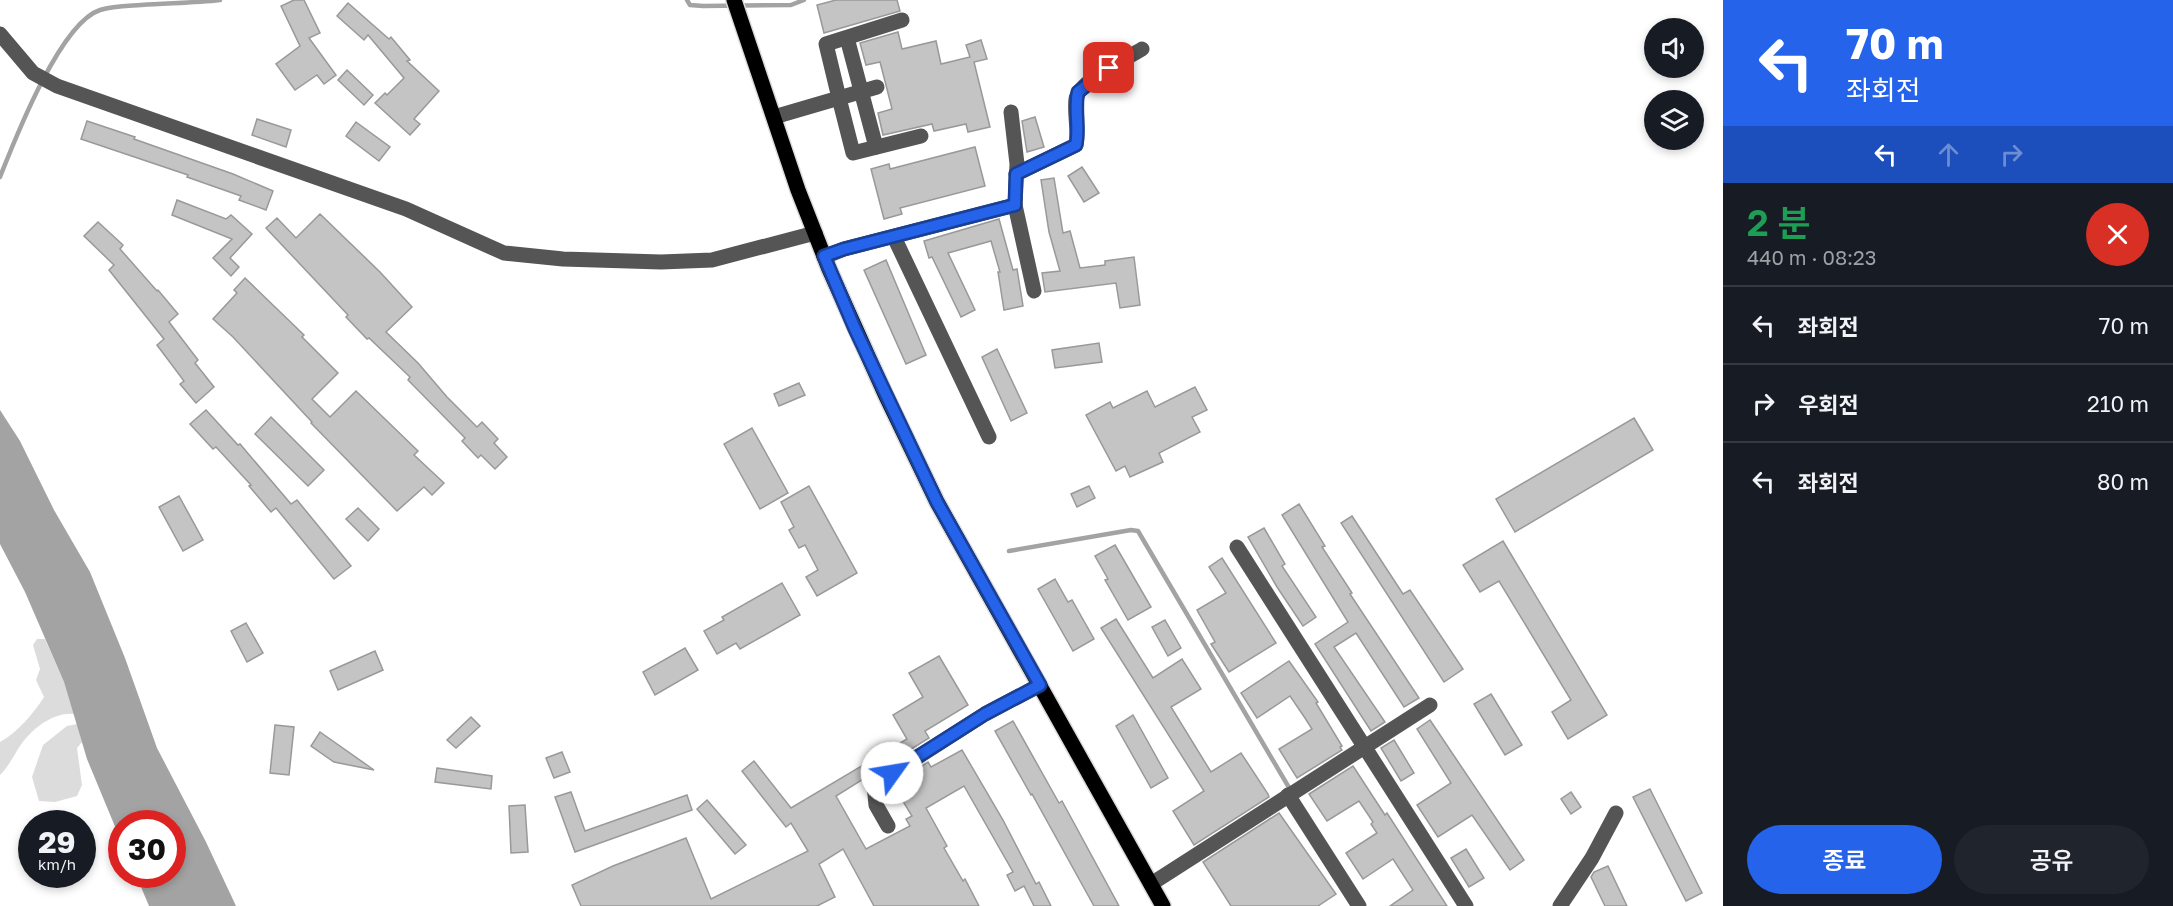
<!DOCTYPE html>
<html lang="ko">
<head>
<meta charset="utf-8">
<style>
	:root { --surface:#171b24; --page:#20242c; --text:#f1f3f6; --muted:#9ea1a6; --line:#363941; --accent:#2563eb }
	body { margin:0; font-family:"Golos Text","Noto Sans KR",sans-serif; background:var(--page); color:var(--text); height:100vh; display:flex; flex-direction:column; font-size:22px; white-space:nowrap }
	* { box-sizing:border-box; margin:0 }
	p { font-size:20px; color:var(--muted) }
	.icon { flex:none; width:33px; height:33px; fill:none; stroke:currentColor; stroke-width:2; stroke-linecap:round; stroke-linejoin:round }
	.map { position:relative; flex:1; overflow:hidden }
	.details { display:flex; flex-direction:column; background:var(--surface); width:450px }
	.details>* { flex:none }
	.banner { background:#2563eb; color:#fff; overflow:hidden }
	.buttons { position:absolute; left:1644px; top:18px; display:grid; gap:12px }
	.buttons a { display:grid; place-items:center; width:60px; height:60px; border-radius:50%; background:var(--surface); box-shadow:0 3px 9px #0003; font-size:30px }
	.speed { position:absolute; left:18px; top:810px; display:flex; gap:12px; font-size:30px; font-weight:700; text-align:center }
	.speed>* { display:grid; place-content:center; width:78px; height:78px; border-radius:50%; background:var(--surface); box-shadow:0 3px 9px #0003; line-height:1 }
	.speed small { font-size:15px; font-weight:400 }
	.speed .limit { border:9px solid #d22; background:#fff; color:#111 }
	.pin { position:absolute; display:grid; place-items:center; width:51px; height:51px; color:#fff; margin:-26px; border-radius:12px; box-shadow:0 3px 9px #0006 }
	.me { position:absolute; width:66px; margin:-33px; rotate:58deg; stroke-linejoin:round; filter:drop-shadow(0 0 4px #0008) }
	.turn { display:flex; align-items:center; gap:21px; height:126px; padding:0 24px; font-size:27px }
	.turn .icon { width:78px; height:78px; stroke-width:2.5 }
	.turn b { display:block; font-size:42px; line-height:51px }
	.lanes { display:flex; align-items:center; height:57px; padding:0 24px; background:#0003; justify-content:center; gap:30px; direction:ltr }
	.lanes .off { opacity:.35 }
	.round { display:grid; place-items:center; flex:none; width:63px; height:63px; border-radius:32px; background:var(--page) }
	.head { display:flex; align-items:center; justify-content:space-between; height:102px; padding:0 24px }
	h1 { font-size:36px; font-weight:600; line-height:45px; color:#1e9e55 }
	.primary-button { display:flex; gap:12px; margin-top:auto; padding:12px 24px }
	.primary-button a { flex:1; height:69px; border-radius:36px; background:var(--accent); color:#fff; font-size:24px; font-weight:600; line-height:69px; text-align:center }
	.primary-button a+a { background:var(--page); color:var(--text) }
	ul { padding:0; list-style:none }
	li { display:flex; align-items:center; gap:18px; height:78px; padding:0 24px; border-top:2px solid var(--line) }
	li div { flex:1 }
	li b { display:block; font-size:22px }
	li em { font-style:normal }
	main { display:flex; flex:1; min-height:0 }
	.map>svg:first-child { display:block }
	.green { fill:#dcdcdc }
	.water { fill:#a3a3a3 }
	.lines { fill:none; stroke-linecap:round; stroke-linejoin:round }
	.stream { stroke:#a3a3a3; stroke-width:4.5 }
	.building { fill:#c4c4c4; stroke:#999; stroke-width:1.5 }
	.major-casing { stroke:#dbdbdb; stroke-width:18 }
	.minor { stroke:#555; stroke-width:15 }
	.major { stroke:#000; stroke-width:15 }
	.route-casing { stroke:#184099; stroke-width:15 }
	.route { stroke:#2563eb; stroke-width:10 }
</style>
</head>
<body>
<main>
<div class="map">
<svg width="1723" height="906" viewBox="0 0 1723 906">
	<rect width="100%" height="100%" fill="#fff"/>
	<!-- green -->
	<g class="green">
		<path d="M 37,639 L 45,639 L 64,682 L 74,714 C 57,712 39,724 28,736 C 17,747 12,763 0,775 L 0,742 C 18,732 33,714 44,697 L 36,680 L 40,669 L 33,645 Z"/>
		<polygon points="77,724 82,742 77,748 82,785 77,796 55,802 39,801 32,777 43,745 67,726"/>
	</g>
	<!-- water -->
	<polygon class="water" points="0,410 20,441 54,510 90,572 125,658 157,748 206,842 236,906 149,906 136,875 172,874 172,824 122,824 121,841 87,759 64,682 25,592 0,544"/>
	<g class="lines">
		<!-- stream -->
		<g class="stream">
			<polyline points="687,0 690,5 703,6 791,5 804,0"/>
			<path d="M 0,177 C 15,139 60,23 100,10 C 113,6 127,6 141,5 C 167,3 194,3 220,0"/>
			<polyline points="1009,551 1131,530 1138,531 1291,791"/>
		</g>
	</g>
	<!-- building -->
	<g class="building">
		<polygon points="294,0 304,0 320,33 309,38 336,75 324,84 317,75 295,90 276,64 300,46 281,6"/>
		<polygon points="836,0 897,0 900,11 824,33 817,5"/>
		<polygon points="348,3 389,39 391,37 410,60 407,61 439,91 414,119 420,124 410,135 375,103 385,93 387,95 404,78 368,35 364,40 337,16"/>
		<polygon points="898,32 902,49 936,41 941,64 970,57 966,45 981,40 987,59 974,62 990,127 968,132 966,124 934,131 932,124 883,135 878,113 892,109 886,85 880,62 866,65 860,43"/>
		<polygon points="347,70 373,95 364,105 338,80"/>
		<polygon points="1035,117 1044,147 1027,152 1022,121"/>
		<polygon points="257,119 291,130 286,147 252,135"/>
		<polygon points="87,121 135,137 134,139 233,174 273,191 266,210 239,200 241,196 187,177 188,175 81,139"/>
		<polygon points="356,122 390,147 379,161 346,136"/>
		<polygon points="975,147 985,186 900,208 902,214 884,219 871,169 889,164 890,169"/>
		<polygon points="1082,167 1099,193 1084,202 1068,176"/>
		<polygon points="1054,178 1063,233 1070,231 1080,268 1105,265 1105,261 1134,257 1140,305 1120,308 1116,283 1045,292 1042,273 1060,271 1049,232 1041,180"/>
		<polygon points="177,200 226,219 231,215 252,234 230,258 239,267 231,276 213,258 232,239 172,215"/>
		<polygon points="320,214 380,272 412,307 386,332 418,363 447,397 477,427 482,422 498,439 494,443 507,457 495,469 481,455 478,458 462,441 465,438 408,380 410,377 369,338 367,339 346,317 348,315 266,228 277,218 296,238"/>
		<polygon points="999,219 1013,270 1017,269 1023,306 1004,310 998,272 1000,272 991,241 948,253 975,310 961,317 932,257 929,258 924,241"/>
		<polygon points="98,222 123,245 120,249 157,291 158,290 178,314 169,322 198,360 195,363 214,387 196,403 180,384 184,381 157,345 164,339 109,270 114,265 84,236"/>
		<polygon points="886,260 926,355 906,364 864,270"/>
		<polygon points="245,278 304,335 302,337 338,373 312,399 330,417 356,391 418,451 414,455 444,483 432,495 424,487 397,511 311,423 312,422 233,337 213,319 237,293 234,290"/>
		<polygon points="1099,343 1102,362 1055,368 1052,350"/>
		<polygon points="997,349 1027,413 1011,421 982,357"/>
		<polygon points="799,383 805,395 779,406 774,394"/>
		<polygon points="1195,387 1207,410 1192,417 1200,432 1159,453 1163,462 1130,477 1125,466 1116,471 1086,415 1110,402 1113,408 1147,391 1155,407"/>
		<polygon points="206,410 238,445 240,444 291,504 297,500 351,566 334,579 276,508 271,512 249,486 251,485 216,447 213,449 190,424"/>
		<polygon points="271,417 324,470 308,486 255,434"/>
		<polygon points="1634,418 1653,450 1515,532 1496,499"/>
		<polygon points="752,428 788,493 760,509 724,444"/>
		<polygon points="809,486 857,573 817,596 806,577 818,570 805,545 799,548 789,530 794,527 781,502"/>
		<polygon points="1089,486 1095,498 1077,507 1071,494"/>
		<polygon points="179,496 203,540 183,551 159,507"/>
		<polygon points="1299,504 1325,546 1322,547 1352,593 1350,594 1419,698 1404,707 1356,633 1334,647 1385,722 1371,731 1315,644 1348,622 1282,515"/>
		<polygon points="358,508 379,529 368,541 346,519"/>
		<polygon points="1352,516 1403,594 1410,590 1463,669 1444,682 1341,523"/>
		<polygon points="1264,528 1285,564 1282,566 1316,617 1303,626 1277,587 1248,537"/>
		<polygon points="1503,541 1607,715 1568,739 1552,712 1571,700 1499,581 1480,592 1463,565"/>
		<polygon points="1115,545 1151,607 1128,620 1105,580 1108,579 1095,556"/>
		<polygon points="1222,558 1276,643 1229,672 1211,644 1215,642 1197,610 1226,593 1209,567"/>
		<polygon points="1055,579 1068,602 1072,600 1094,639 1073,651 1038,589"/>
		<polygon points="782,583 800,615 740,649 736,643 717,654 704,631 724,620 722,617"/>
		<polygon points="1116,619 1153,678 1182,659 1201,689 1171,707 1211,772 1241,753 1268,794 1269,797 1194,845 1173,811 1204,791 1101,628"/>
		<polygon points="1165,620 1181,648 1168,656 1152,627"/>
		<polygon points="246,623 263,653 247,662 231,631"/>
		<polygon points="685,648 698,670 655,695 643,672"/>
		<polygon points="375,651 383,670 338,690 330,671"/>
		<polygon points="939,656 968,705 925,731 929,738 836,796 866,849 910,826 906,819 912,816 893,785 928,762 931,767 962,750 1003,820 1036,884 1039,882 1051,906 1034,906 1024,886 1015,891 1007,875 1013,872 964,786 926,808 947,846 944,848 963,881 965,879 979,906 874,906 843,849 819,864 835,897 817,906 581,906 572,885 613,866 686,838 711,899 808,851 791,823 786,827 742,771 754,761 791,808 907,739 893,715 923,697 909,673"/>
		<polygon points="1289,661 1318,702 1316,703 1342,746 1340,747 1342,750 1297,778 1279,749 1312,729 1305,718 1290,696 1257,718 1241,693"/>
		<polygon points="1491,694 1522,745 1505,755 1474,704"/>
		<polygon points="1133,715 1168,778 1151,788 1116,726"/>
		<polygon points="471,717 480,726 456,748 447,740"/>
		<polygon points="1430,720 1524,860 1510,870 1472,815 1438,837 1417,805 1451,783 1417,729"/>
		<polygon points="1013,721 1059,803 1062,801 1119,906 1094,906 1032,794 1031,795 995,731"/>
		<polygon points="275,725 294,727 289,775 270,773"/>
		<polygon points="320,732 374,770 334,762 311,746"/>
		<polygon points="1394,740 1414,773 1401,781 1381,748"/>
		<polygon points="562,752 570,772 554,778 546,758"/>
		<polygon points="1353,766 1385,815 1387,813 1447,906 1390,906 1413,890 1393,859 1363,879 1346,853 1377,833 1371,824 1373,822 1359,801 1327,821 1309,794"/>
		<polygon points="437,768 492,776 491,789 435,782"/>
		<polygon points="1650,789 1702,893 1686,901 1633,797"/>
		<polygon points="571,792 585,831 687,795 692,810 575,852 555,797"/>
		<polygon points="1571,792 1581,807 1571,814 1561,799"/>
		<polygon points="707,800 746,845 735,854 697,809"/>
		<polygon points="525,805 528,852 511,853 509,806"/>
		<polygon points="1279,813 1336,894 1318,906 1231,906 1203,862"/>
		<polygon points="1466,849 1484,878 1469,887 1451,858"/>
		<polygon points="1608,866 1627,906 1605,906 1591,877 1594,872"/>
	</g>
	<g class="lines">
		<!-- major casing -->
		<g class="major-casing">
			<polyline id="major" points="734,0 798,190 829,269 885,394 937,502 1163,906"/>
		</g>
		<!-- minor -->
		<g class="minor">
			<polyline points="0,34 33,73 57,86 406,209 504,253 563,259 661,262 712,260 815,233"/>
			<polyline points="847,38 876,147"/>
			<polyline points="877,87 839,98 853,153 921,136"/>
			<polyline points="1011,112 1017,164 1015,205 1034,291"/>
			<polyline points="774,117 839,98 826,44 902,20"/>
			<path d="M 1016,174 L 1076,145 C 1079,130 1074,114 1076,99 C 1079,81 1126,59 1142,49"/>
			<polyline points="894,237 989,437"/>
			<polyline points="824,257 844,249 1015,205"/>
			<polyline points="1237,547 1466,906"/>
			<polyline points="1288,795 1359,906"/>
			<polyline points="888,826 876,805 874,785 985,714 1040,685"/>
			<polyline points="1151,884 1430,705"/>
			<polyline points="1560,906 1592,858 1616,813"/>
		</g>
		<!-- major -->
		<use href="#major" class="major"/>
	</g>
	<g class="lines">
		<!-- route casing -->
		<g class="route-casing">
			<path id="route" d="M 892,773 L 985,714 L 1040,685 L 937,502 L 855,329 L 824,256 L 844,249 L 1015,205 L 1016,174 L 1076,145 C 1080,128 1074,109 1078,92 L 1109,68"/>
		</g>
		<!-- route -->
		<use href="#route" class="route"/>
	</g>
</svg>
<div class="buttons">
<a><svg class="icon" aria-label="sound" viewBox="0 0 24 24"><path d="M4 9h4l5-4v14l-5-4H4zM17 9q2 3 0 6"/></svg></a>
<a><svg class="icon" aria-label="layers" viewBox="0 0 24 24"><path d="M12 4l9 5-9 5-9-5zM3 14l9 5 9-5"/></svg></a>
</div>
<div class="speed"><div>29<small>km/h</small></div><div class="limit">30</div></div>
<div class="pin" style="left:1109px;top:68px;background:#d93025"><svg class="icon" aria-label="arrive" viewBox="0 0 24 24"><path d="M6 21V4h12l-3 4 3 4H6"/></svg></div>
<svg class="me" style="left:892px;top:773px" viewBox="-20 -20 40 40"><circle r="19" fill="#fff"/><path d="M0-13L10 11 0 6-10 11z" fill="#2563eb"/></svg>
</div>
<section class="details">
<div class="banner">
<div class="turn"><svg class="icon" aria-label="left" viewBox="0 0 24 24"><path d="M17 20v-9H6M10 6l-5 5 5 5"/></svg><div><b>70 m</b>좌회전</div></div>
<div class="lanes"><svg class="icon" aria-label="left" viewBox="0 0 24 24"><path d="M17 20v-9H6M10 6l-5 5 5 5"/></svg><svg class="icon off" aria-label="ahead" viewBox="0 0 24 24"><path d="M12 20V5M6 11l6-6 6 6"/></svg><svg class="icon off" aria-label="right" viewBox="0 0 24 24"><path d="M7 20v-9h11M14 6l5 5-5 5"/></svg></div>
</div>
<div class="head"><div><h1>2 분</h1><p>440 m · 08:23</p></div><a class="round" style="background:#d93025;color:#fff"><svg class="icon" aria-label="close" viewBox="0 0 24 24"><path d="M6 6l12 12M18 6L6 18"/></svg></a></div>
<ul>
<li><svg class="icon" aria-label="left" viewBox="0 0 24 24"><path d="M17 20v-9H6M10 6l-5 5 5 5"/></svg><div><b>좌회전</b></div><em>70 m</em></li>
<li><svg class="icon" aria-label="right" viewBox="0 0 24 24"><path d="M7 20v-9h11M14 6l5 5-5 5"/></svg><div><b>우회전</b></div><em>210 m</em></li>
<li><svg class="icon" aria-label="left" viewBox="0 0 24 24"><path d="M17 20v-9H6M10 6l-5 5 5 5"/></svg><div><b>좌회전</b></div><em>80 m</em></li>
</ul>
<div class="primary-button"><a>종료</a><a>공유</a></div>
</section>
</main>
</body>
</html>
